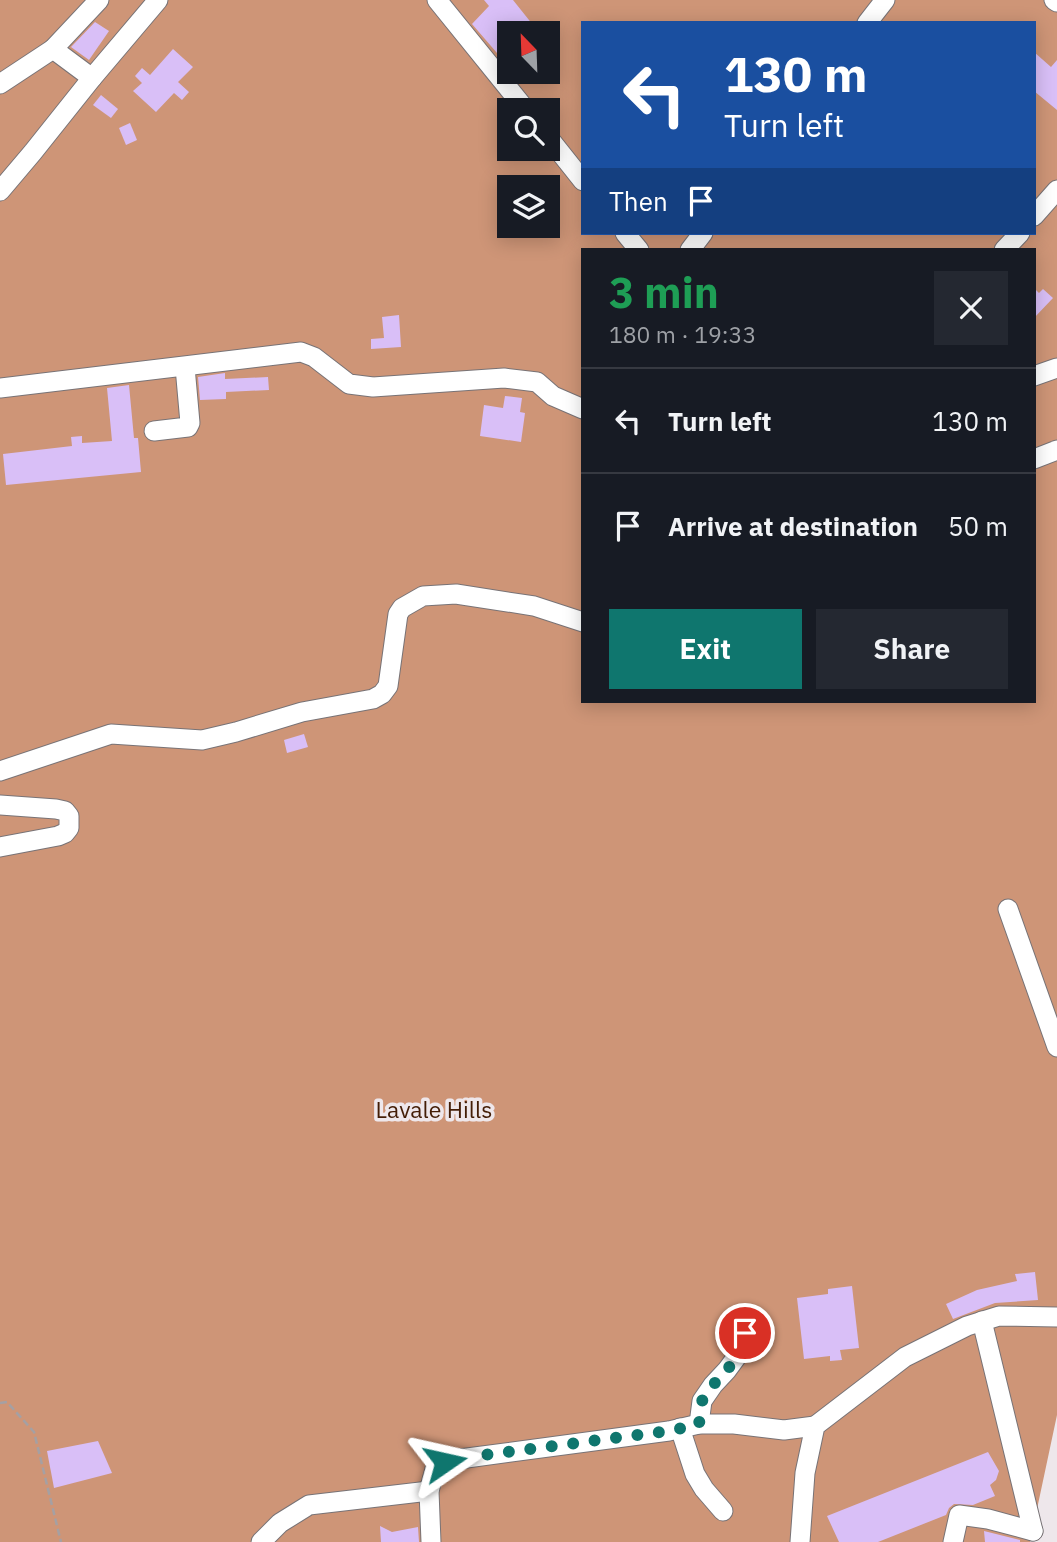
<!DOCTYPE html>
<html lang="en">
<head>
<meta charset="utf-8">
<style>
	:root { --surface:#171b24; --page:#242831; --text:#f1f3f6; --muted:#9ea1a6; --line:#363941; --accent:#0f766e }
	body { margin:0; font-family:"IBM Plex Sans",sans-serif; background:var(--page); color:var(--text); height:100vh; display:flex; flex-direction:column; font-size:26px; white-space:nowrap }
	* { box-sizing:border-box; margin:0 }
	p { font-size:23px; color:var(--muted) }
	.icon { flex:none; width:38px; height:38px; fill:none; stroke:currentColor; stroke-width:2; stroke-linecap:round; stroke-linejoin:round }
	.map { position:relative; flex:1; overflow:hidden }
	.sheet { position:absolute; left:581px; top:248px; width:455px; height:455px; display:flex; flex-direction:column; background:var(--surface); border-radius:0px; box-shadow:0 4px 18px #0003 }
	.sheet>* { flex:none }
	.guide { position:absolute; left:581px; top:21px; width:455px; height:214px; border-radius:0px; box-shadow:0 4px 18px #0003; background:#1a4fa0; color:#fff; overflow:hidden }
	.needle { width:46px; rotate:337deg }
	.controls { position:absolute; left:497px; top:21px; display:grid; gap:14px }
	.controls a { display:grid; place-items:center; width:63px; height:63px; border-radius:0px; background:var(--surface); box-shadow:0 4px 18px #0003; font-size:35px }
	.pin { position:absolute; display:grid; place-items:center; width:60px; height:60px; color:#fff; margin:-30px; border:4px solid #fff; border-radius:50%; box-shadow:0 2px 7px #0007 }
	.me { position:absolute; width:77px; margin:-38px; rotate:79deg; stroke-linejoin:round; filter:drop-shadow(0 0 5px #0008) }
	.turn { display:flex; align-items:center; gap:24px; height:147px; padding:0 28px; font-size:32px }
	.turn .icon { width:91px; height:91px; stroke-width:2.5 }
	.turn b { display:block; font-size:49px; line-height:60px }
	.then { display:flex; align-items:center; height:66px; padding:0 28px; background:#0003; gap:14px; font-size:26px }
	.round { display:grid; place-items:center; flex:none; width:74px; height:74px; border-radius:0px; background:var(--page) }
	.summary { display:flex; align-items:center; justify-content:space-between; height:119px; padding:0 28px }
	h1 { font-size:42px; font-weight:700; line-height:52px; color:#1e9e55 }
	.button { display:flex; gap:14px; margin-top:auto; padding:14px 28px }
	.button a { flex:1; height:80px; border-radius:0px; background:var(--accent); color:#fff; font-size:28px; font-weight:700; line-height:80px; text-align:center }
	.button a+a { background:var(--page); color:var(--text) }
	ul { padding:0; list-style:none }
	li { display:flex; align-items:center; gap:21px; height:105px; padding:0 28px; border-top:2px solid var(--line) }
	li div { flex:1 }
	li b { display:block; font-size:26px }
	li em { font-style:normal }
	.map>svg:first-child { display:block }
	.forest { fill:#ce9577; fill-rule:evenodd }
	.building { fill:#d9bff7 }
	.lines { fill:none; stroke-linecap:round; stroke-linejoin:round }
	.minor-casing { stroke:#787376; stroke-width:21 }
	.path { stroke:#a5a0a3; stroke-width:2.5; stroke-dasharray:7 3.5; stroke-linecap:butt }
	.minor { stroke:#fff; stroke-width:19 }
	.route { stroke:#0f766e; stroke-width:12; stroke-dasharray:0 21.6 }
	.labels { text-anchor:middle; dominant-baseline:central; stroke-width:7; stroke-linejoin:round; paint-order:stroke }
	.park-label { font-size:23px; fill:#431d06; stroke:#eee7eb }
</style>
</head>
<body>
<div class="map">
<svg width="1057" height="1542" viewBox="0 0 1057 1542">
	<rect width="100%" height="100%" fill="#eee7eb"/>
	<!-- forest -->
	<path class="forest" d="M 0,0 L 1057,0 L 1057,1415 L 1030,1542 L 0,1542 ZM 583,23 L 1034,23 L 1034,233 L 583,233 ZM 509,33 L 548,33 L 548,72 L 509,72 ZM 509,110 L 548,110 L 548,149 L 509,149 ZM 509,187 L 548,187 L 548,226 L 509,226 ZM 583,250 L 1034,250 L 1034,702 L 583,702 Z"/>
	<!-- building -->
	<g class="building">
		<polygon points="484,0 513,0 533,25 523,33 509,33 509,44 497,53 472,24 489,6"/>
		<polygon points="95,22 109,31 89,60 71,47"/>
		<polygon points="173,49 193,67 178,82 189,92 182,100 174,93 156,112 133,91 142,83 135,76 142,68 150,75"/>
		<polygon points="1034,52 1051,67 1057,60 1057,110 1034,91"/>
		<polygon points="101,95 118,109 111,118 93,105"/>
		<polygon points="130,123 137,140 126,145 119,128"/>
		<polygon points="1034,288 1039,293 1043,289 1053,298 1034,318"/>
		<polygon points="399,315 401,347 371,349 371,339 384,338 382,317"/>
		<polygon points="225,373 225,379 268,377 269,390 226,392 226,399 200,400 198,377"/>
		<polygon points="129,385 134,438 138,438 141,472 6,485 3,454 72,446 71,437 82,436 82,443 112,441 107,388"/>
		<polygon points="505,396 522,398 520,412 525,413 521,442 480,436 484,405 503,408"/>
		<polygon points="304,734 308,747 287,753 284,740"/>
		<polygon points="1035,1272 1038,1300 995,1303 953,1319 946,1304 977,1290 1017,1281 1015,1274"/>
		<polygon points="852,1286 859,1348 840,1350 842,1360 830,1361 830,1356 804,1359 797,1298 828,1294 828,1289"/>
		<polygon points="98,1441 112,1473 54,1488 47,1451"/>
		<polygon points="988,1452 999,1471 996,1480 990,1485 995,1496 973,1505 954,1504 949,1508 946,1515 878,1542 839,1542 827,1516"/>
		<polygon points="380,1526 392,1532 418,1527 419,1542 381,1542"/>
		<polygon points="984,1531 1020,1540 1020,1542 985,1542"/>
	</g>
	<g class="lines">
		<!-- minor casing -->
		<g class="minor-casing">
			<g id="minor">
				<polyline points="437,0 526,110"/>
				<polyline points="1054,0 1057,2"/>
				<polyline points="867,23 885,0"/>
				<polyline points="53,49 99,0"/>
				<polyline points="0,84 53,49 92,78"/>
				<polyline points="548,137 583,181"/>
				<polyline points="0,191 33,152 92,78 158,0"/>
				<polyline points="1034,216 1057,190"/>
				<polyline points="625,233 639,250"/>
				<polyline points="690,250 703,233"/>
				<polyline points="1004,250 1020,233"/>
				<polyline points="1034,376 1057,368"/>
				<polyline points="0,388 301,352 314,357 349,384 373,387 504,378 537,382 553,396 583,409"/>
				<polyline points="154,431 188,427 190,423 185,367"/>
				<polyline points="1034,459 1057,450"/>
				<polyline points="0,771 111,734 202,740 236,732 302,712 373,699 382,694 388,686 398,614 402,608 423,596 456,594 534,606 583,622"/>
				<polyline points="0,805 56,809 65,811 69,816 69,828 65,833 58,836 0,847"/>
				<polyline points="1008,909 1057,1047"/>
				<polyline points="982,1321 1033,1531"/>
				<polyline points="699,1424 702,1401 713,1385 727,1370 738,1355 745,1333"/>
				<polyline points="680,1428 695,1474 704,1489 723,1511"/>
				<polyline points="261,1542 280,1523 309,1505 429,1491"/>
				<polyline points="431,1542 429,1491 435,1469 452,1460 669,1431 699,1424 734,1424 784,1430 815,1426"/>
				<polyline points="800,1542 805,1473 815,1426 905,1357 967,1326 999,1316 1057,1317"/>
				<polyline points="953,1542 959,1515 988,1519 1033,1531"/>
			</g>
		</g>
		<!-- path -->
		<polyline class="path" points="0,1403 7,1402 34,1432 61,1542"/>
		<!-- minor -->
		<use href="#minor" class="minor"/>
	</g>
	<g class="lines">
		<!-- route -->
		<polyline class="route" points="445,1462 460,1458 669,1431 699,1424 702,1401 713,1385 727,1370 738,1355 745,1333"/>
	</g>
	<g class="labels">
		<!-- park labels -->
		<g class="park-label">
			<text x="434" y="1109">Lavale Hills</text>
		</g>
	</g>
</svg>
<div class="controls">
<a><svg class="needle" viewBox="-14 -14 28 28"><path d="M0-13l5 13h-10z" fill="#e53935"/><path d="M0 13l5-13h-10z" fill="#9ea1a6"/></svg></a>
<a><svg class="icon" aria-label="search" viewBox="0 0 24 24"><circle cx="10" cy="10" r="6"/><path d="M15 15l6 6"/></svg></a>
<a><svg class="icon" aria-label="layers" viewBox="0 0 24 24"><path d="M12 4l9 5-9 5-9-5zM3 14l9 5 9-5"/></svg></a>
</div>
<div class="pin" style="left:745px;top:1333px;background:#d93025"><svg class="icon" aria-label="arrive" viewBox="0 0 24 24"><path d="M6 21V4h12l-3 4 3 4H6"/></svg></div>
<svg class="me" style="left:445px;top:1462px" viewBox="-20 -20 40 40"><path d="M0-17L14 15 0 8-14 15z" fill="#0f766e" stroke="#fff" stroke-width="4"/></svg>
<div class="guide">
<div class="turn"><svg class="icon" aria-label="left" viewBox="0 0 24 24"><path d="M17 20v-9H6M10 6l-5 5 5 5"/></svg><div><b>130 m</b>Turn left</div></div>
<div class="then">Then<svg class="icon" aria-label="arrive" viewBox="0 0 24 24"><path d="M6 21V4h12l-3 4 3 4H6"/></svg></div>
</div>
<section class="sheet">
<div class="summary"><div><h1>3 min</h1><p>180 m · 19:33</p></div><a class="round"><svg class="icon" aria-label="close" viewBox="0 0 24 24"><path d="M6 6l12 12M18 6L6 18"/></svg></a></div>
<ul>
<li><svg class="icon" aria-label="left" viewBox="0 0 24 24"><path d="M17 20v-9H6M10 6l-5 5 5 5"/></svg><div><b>Turn left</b></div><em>130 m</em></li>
<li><svg class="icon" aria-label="arrive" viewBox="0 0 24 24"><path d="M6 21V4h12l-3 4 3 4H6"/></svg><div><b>Arrive at destination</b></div><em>50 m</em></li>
</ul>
<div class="button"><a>Exit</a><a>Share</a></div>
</section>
</div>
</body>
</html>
